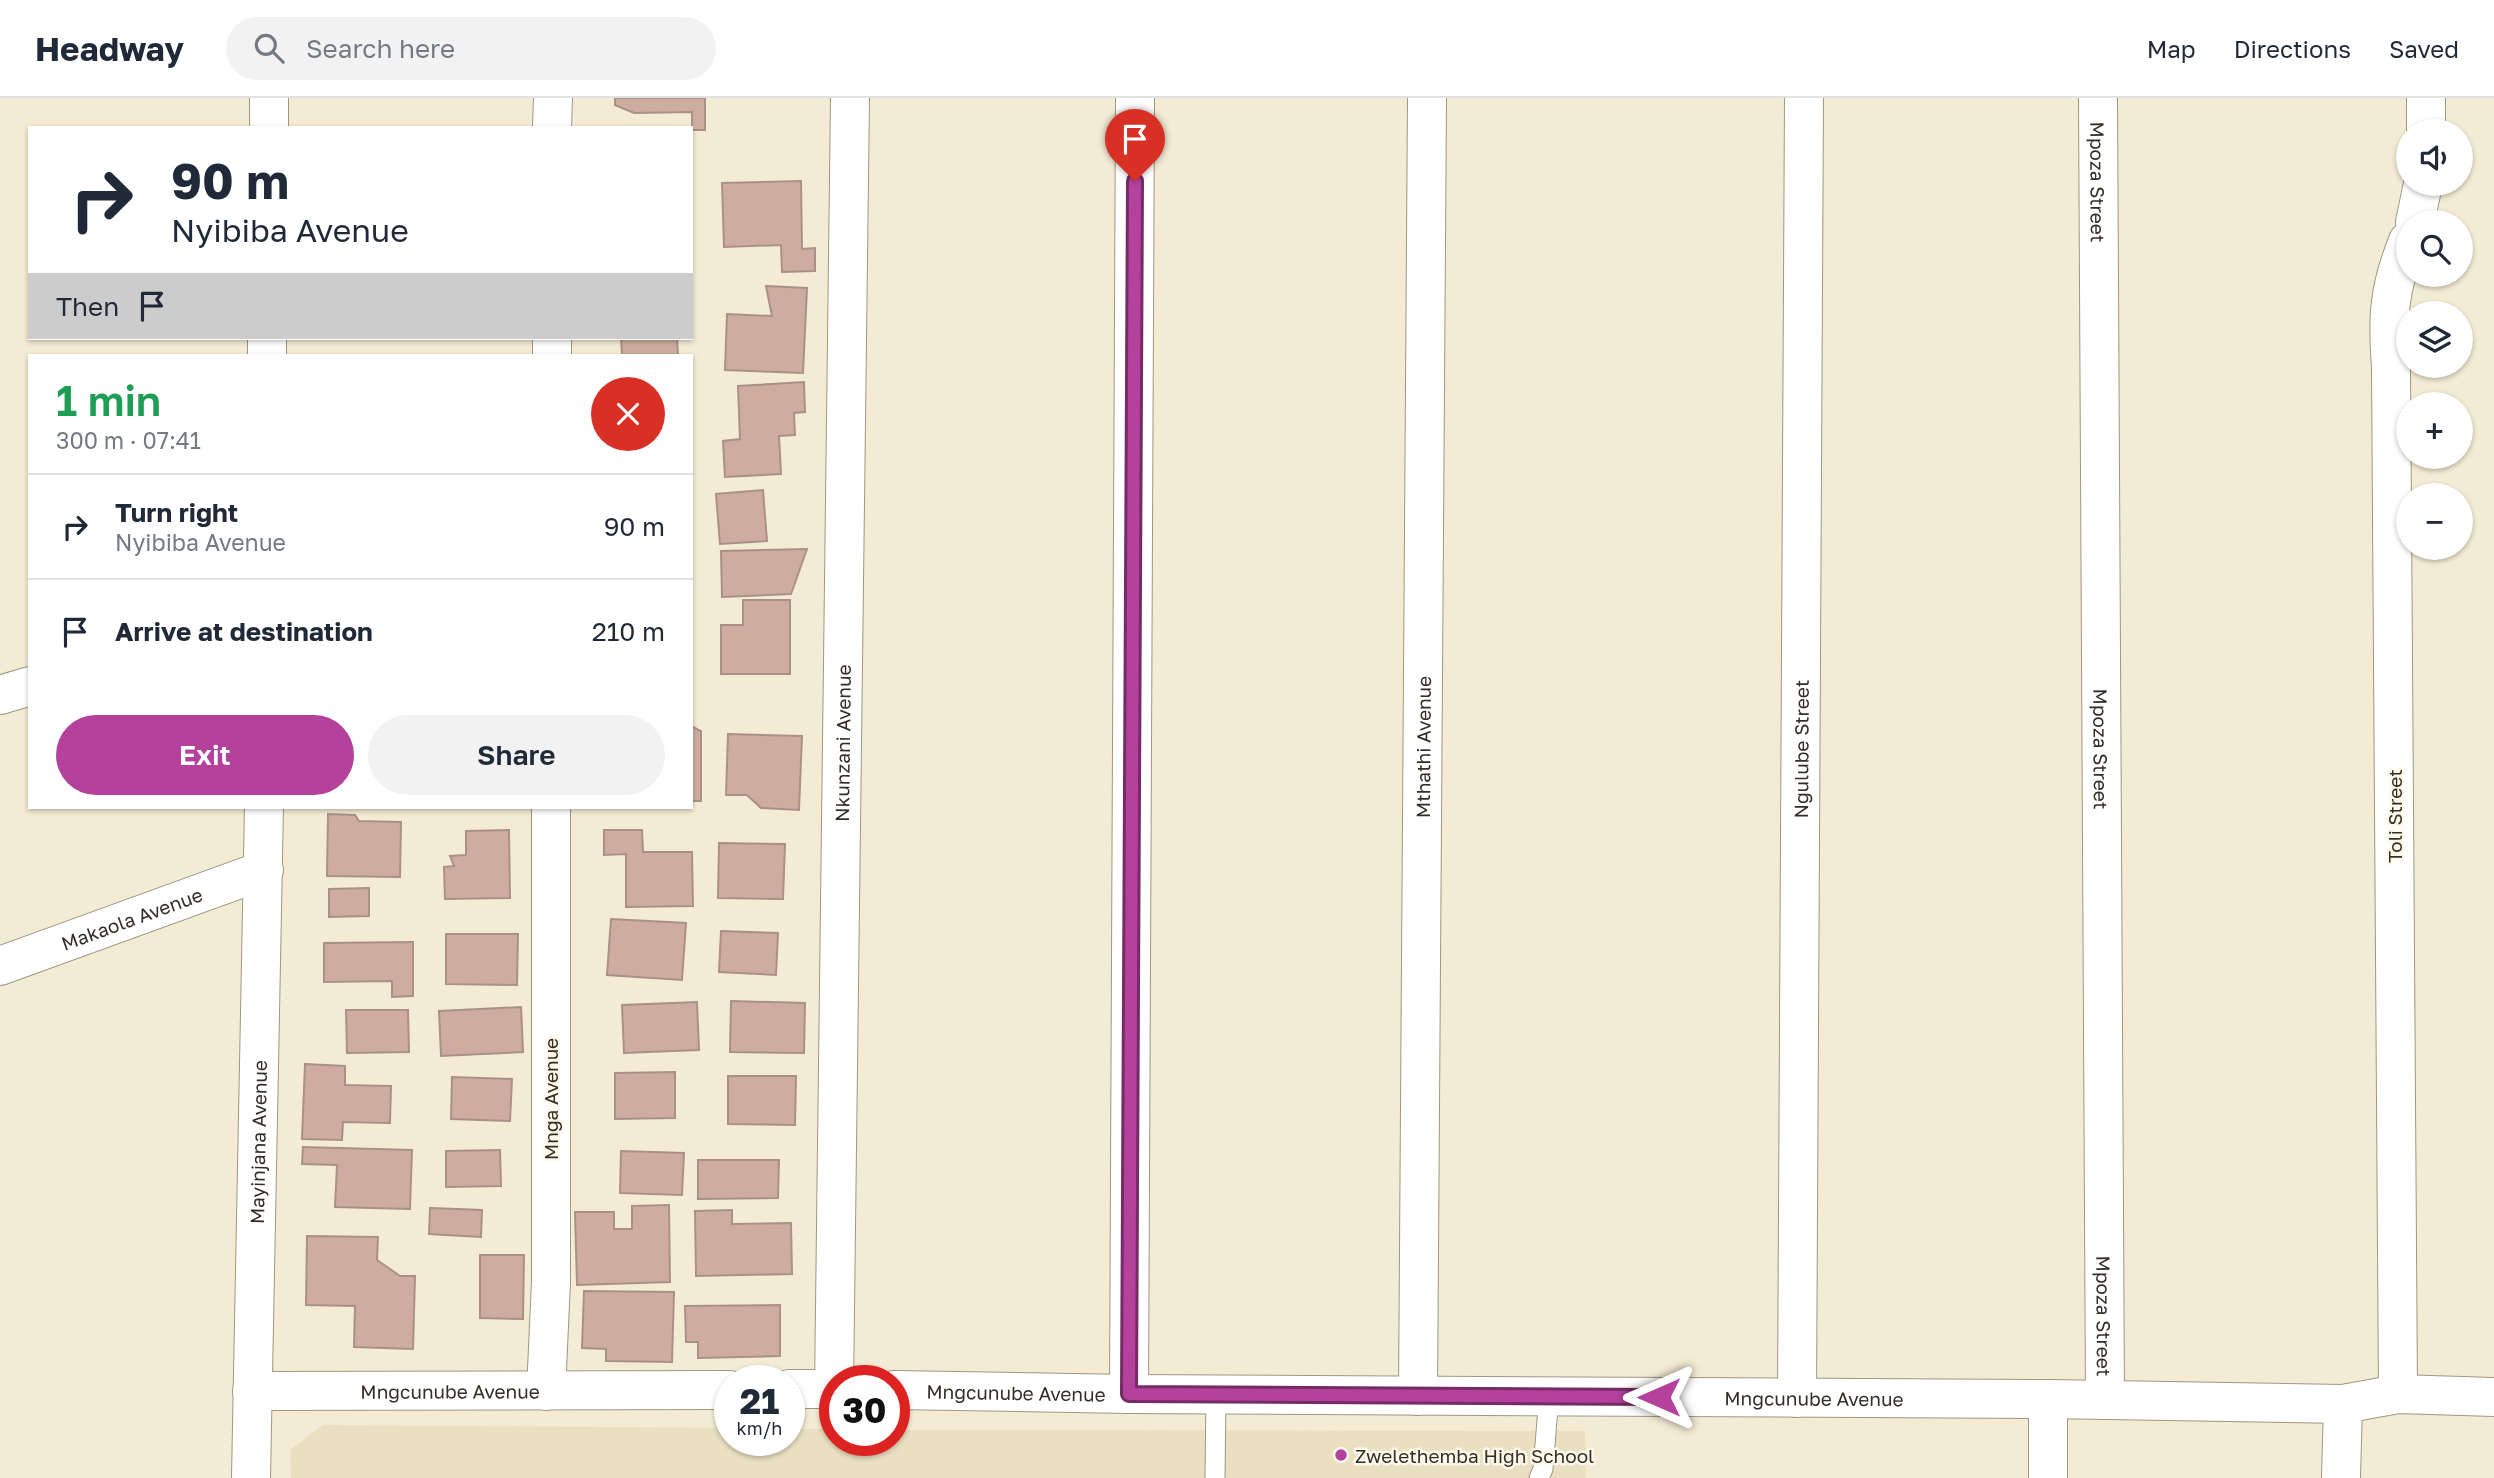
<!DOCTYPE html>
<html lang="en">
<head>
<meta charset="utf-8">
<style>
	:root { --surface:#fff; --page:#f2f2f3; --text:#1f2937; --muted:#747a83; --line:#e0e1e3; --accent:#b4429d }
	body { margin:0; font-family:"Golos Text",sans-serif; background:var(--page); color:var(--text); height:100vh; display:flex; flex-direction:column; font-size:26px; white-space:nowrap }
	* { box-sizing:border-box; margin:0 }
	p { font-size:23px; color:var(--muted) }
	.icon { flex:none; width:38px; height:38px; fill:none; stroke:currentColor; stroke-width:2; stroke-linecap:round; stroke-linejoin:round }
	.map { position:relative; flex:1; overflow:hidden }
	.sheet { position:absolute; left:28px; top:256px; width:665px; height:455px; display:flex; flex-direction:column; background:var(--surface); border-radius:0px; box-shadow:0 2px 5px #0004 }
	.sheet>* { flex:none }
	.hud { position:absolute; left:28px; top:28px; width:665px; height:214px; border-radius:0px; box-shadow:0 2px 5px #0004; background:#fff; color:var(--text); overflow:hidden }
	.controls { position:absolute; left:2396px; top:21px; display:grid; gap:14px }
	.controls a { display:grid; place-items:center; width:77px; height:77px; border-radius:50%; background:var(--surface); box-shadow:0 2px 5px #0004; font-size:35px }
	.speed { position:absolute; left:714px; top:1267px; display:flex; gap:14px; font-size:35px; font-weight:700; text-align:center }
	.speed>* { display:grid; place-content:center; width:91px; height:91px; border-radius:50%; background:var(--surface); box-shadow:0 2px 5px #0004; line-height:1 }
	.speed small { font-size:18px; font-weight:400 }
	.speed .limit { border:10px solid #d22; background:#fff; color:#111 }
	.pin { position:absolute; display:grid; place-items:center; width:60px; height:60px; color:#fff; margin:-72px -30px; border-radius:50% 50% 50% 0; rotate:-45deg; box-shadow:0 0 7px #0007 }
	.pin .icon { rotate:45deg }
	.me { position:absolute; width:77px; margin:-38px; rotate:270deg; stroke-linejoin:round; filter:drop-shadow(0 0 5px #0008) }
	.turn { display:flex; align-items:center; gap:24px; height:147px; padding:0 28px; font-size:32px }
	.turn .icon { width:91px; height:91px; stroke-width:2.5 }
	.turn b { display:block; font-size:49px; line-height:60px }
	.then { display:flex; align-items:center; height:66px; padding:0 28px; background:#0003; gap:14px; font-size:26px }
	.round { display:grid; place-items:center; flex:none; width:74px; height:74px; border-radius:37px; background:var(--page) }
	.overview { display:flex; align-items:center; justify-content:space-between; height:119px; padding:0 28px }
	h1 { font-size:42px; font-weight:600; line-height:52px; color:#1e9e55 }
	.cta { display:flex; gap:14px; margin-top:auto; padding:14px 28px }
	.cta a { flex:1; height:80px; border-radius:42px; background:var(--accent); color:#fff; font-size:28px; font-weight:600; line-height:80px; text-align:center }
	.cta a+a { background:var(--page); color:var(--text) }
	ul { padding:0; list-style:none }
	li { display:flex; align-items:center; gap:21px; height:105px; padding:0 28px; border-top:2px solid var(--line) }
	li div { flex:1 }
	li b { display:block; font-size:26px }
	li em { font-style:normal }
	header { display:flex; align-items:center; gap:42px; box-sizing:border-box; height:98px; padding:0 35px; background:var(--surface); border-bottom:2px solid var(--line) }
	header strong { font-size:33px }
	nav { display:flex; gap:38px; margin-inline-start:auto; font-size:24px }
	.search { width:490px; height:63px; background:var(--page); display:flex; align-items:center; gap:18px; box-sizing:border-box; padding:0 24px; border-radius:38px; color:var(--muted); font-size:26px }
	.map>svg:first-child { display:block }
	.built { fill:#eadfc1 }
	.building { fill:#ceada0; stroke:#a99188; stroke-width:2 }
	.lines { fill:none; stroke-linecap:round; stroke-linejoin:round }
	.lane-casing { stroke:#a09782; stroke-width:21 }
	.street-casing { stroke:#a09782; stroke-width:40 }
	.lane { stroke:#fff; stroke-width:19 }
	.street { stroke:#fff; stroke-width:38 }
	.route-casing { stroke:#752b66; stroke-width:18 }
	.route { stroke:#b4429d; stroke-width:12 }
	.poi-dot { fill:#b4429d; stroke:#fef8eb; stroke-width:2.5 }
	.labels { text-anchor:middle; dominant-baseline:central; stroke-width:5; stroke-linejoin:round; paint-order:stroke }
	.street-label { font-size:19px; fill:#332f27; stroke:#fef8eb }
	.poi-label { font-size:19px; fill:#332f27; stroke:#fef8eb; text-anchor:start }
</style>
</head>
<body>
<header>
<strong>Headway</strong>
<div class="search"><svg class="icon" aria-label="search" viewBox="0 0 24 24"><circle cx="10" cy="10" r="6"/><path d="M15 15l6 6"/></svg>Search here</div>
<nav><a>Map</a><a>Directions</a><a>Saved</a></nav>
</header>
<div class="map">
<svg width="2494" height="1380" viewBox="0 0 2494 1380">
	<rect width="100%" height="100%" fill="#f4ebd4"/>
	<!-- built -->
	<polygon class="built" points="323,1327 730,1330 730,1342 789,1342 789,1331 835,1331 835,1342 894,1342 894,1332 1585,1333 1586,1380 291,1380 290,1352"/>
	<!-- building -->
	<g class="building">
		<polygon points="615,0 705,0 705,32 692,32 692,14 634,15 615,7"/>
		<polygon points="801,83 802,151 815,150 815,173 782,174 781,147 724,149 722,85"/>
		<polygon points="766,188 807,190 803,275 725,272 727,216 772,218"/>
		<polygon points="621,240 677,240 678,257 622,257"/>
		<polygon points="804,284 805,314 794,315 795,337 779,338 781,376 725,379 723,343 740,341 738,288"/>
		<polygon points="763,392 767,443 720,446 716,396"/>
		<polygon points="807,451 791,496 722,499 721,453"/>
		<polygon points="743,502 790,502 790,576 721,576 721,527 743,527"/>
		<polygon points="691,628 701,633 701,703 691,703"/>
		<polygon points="728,636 802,638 799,712 761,710 747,697 726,697"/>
		<polygon points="328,716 355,717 359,723 401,724 400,779 327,778"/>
		<polygon points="509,732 510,800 445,801 444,769 454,768 450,758 466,757 466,733"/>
		<polygon points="604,732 642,732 643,754 692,754 693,808 626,809 626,756 604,757"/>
		<polygon points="719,745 785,746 783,801 718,800"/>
		<polygon points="369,790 369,818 329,819 329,791"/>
		<polygon points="611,821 686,825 682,882 607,877"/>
		<polygon points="721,833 778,835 776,877 719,874"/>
		<polygon points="446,836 518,836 517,887 446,886"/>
		<polygon points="413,844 413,898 392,899 392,883 324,884 324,845"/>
		<polygon points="731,903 805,905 804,955 730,954"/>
		<polygon points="697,904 699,952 624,955 622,907"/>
		<polygon points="521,909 523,954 441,958 439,913"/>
		<polygon points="346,912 408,912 409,954 347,955"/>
		<polygon points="305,966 345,968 345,987 391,988 390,1025 343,1024 342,1042 302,1041"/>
		<polygon points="675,974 675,1020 615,1021 615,975"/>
		<polygon points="728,978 796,978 795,1027 728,1026"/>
		<polygon points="452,979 512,981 510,1023 451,1021"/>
		<polygon points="303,1049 412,1052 410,1111 335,1109 337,1067 302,1066"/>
		<polygon points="500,1052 501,1088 446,1089 446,1053"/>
		<polygon points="621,1053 684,1055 682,1097 620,1095"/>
		<polygon points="698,1062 779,1062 778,1100 698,1101"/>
		<polygon points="669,1107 670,1184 577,1187 575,1114 614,1114 614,1131 632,1131 632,1108"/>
		<polygon points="430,1110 482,1112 481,1139 429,1136"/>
		<polygon points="732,1112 732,1126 791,1125 792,1176 696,1178 695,1113"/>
		<polygon points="307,1138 378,1139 377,1162 400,1178 415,1178 413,1251 354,1249 355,1208 306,1207"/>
		<polygon points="480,1157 524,1157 523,1221 480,1220"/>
		<polygon points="584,1193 674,1194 672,1264 606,1263 606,1251 582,1250"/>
		<polygon points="780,1207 780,1258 698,1260 698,1244 686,1244 685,1208"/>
	</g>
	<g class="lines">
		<!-- lane casing -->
		<g class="lane-casing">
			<g id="lane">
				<polyline points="1215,1380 1216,1297"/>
				<polyline points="1539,1380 1543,1371 1549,1298"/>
			</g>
		</g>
		<!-- street casing -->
		<g class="street-casing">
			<g id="street">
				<path id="s1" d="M 2098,0 L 2105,1302"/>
				<polyline points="269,30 269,0"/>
				<polyline points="552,30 553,0"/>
				<polyline points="2426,33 2426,0"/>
				<polyline points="2415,124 2423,86"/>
				<polyline points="267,257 267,240"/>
				<polyline points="552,257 552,240"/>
				<polyline points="0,597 30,588"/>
				<path id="s2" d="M 0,868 L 264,772"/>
				<polyline points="789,1291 835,1291"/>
				<path id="s3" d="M 834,1291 L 850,0"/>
				<path id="s4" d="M 894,1292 L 1129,1296 L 2048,1301 L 2343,1306 L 2398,1296 L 2494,1299"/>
				<path id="s5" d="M 252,1293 L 730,1292"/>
				<polyline points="546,1293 551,1184 551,709"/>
				<polyline points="1129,1296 1135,0"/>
				<path d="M 2398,1296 L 2391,269 C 2387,218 2389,190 2408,143"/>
				<path id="s6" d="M 1418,1298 L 1427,0"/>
				<path id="s7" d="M 1797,1300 L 1804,0"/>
				<path id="s8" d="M 251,1380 L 264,709"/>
				<polyline points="2048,1380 2048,1301"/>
				<polyline points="2341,1380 2343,1306"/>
			</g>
		</g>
		<!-- lane -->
		<use href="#lane" class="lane"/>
		<!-- street -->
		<use href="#street" class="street"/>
	</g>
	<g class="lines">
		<!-- route casing -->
		<g class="route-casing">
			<polyline id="route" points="1135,83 1129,1296 1659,1299"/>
		</g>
		<!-- route -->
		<use href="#route" class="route"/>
	</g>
	<!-- markers -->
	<circle class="poi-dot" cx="1341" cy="1357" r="7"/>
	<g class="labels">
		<!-- street labels -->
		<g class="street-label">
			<text stroke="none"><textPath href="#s1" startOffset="84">Mpoza Street</textPath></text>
			<text stroke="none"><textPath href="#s3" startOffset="646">Nkunzani Avenue</textPath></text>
			<text stroke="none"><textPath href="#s6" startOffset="649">Mthathi Avenue</textPath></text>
			<text stroke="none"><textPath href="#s7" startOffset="649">Ngulube Street</textPath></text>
			<text stroke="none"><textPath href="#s1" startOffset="651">Mpoza Street</textPath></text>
			<text transform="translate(2394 718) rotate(-90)">Toli Street</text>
			<text stroke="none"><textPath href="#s2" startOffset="140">Makaola Avenue</textPath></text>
			<text transform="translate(550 1001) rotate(-90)">Mnga Avenue</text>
			<text stroke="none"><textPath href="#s8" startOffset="336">Mayinjana Avenue</textPath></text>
			<text stroke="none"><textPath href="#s1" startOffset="1218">Mpoza Street</textPath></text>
			<text stroke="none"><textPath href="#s5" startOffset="198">Mngcunube Avenue</textPath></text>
			<text stroke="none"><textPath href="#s4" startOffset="122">Mngcunube Avenue</textPath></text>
			<text stroke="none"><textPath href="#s4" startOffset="920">Mngcunube Avenue</textPath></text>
		</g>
		<!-- poi labels -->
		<g class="poi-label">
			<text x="1355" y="1357">Zwelethemba High School</text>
		</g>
	</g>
</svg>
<div class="controls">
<a><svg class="icon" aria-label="sound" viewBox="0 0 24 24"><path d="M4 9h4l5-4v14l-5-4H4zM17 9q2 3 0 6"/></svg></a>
<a><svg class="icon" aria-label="search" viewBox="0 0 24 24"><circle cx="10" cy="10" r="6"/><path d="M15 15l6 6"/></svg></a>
<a><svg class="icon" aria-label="layers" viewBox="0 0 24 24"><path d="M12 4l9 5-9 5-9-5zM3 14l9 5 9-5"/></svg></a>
<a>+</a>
<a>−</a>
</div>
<div class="speed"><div>21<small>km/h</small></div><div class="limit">30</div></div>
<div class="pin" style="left:1135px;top:83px;background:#d93025"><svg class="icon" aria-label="arrive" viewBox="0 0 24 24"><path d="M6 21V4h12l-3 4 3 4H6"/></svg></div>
<svg class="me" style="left:1659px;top:1299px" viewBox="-20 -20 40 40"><path d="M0-17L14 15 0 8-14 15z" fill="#b4429d" stroke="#fff" stroke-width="4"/></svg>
<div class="hud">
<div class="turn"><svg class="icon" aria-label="right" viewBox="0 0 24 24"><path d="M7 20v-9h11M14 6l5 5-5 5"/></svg><div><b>90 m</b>Nyibiba Avenue</div></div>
<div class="then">Then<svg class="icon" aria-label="arrive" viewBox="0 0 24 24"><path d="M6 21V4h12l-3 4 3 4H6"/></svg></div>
</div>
<section class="sheet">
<div class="overview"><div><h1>1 min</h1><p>300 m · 07:41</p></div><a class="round" style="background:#d93025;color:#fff"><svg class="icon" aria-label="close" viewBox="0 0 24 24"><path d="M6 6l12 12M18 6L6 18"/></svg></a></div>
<ul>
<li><svg class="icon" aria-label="right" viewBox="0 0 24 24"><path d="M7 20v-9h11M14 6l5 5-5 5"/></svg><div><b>Turn right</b><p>Nyibiba Avenue</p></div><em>90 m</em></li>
<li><svg class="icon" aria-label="arrive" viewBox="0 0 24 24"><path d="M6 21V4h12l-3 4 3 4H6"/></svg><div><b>Arrive at destination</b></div><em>210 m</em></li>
</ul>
<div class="cta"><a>Exit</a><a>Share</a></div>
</section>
</div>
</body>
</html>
